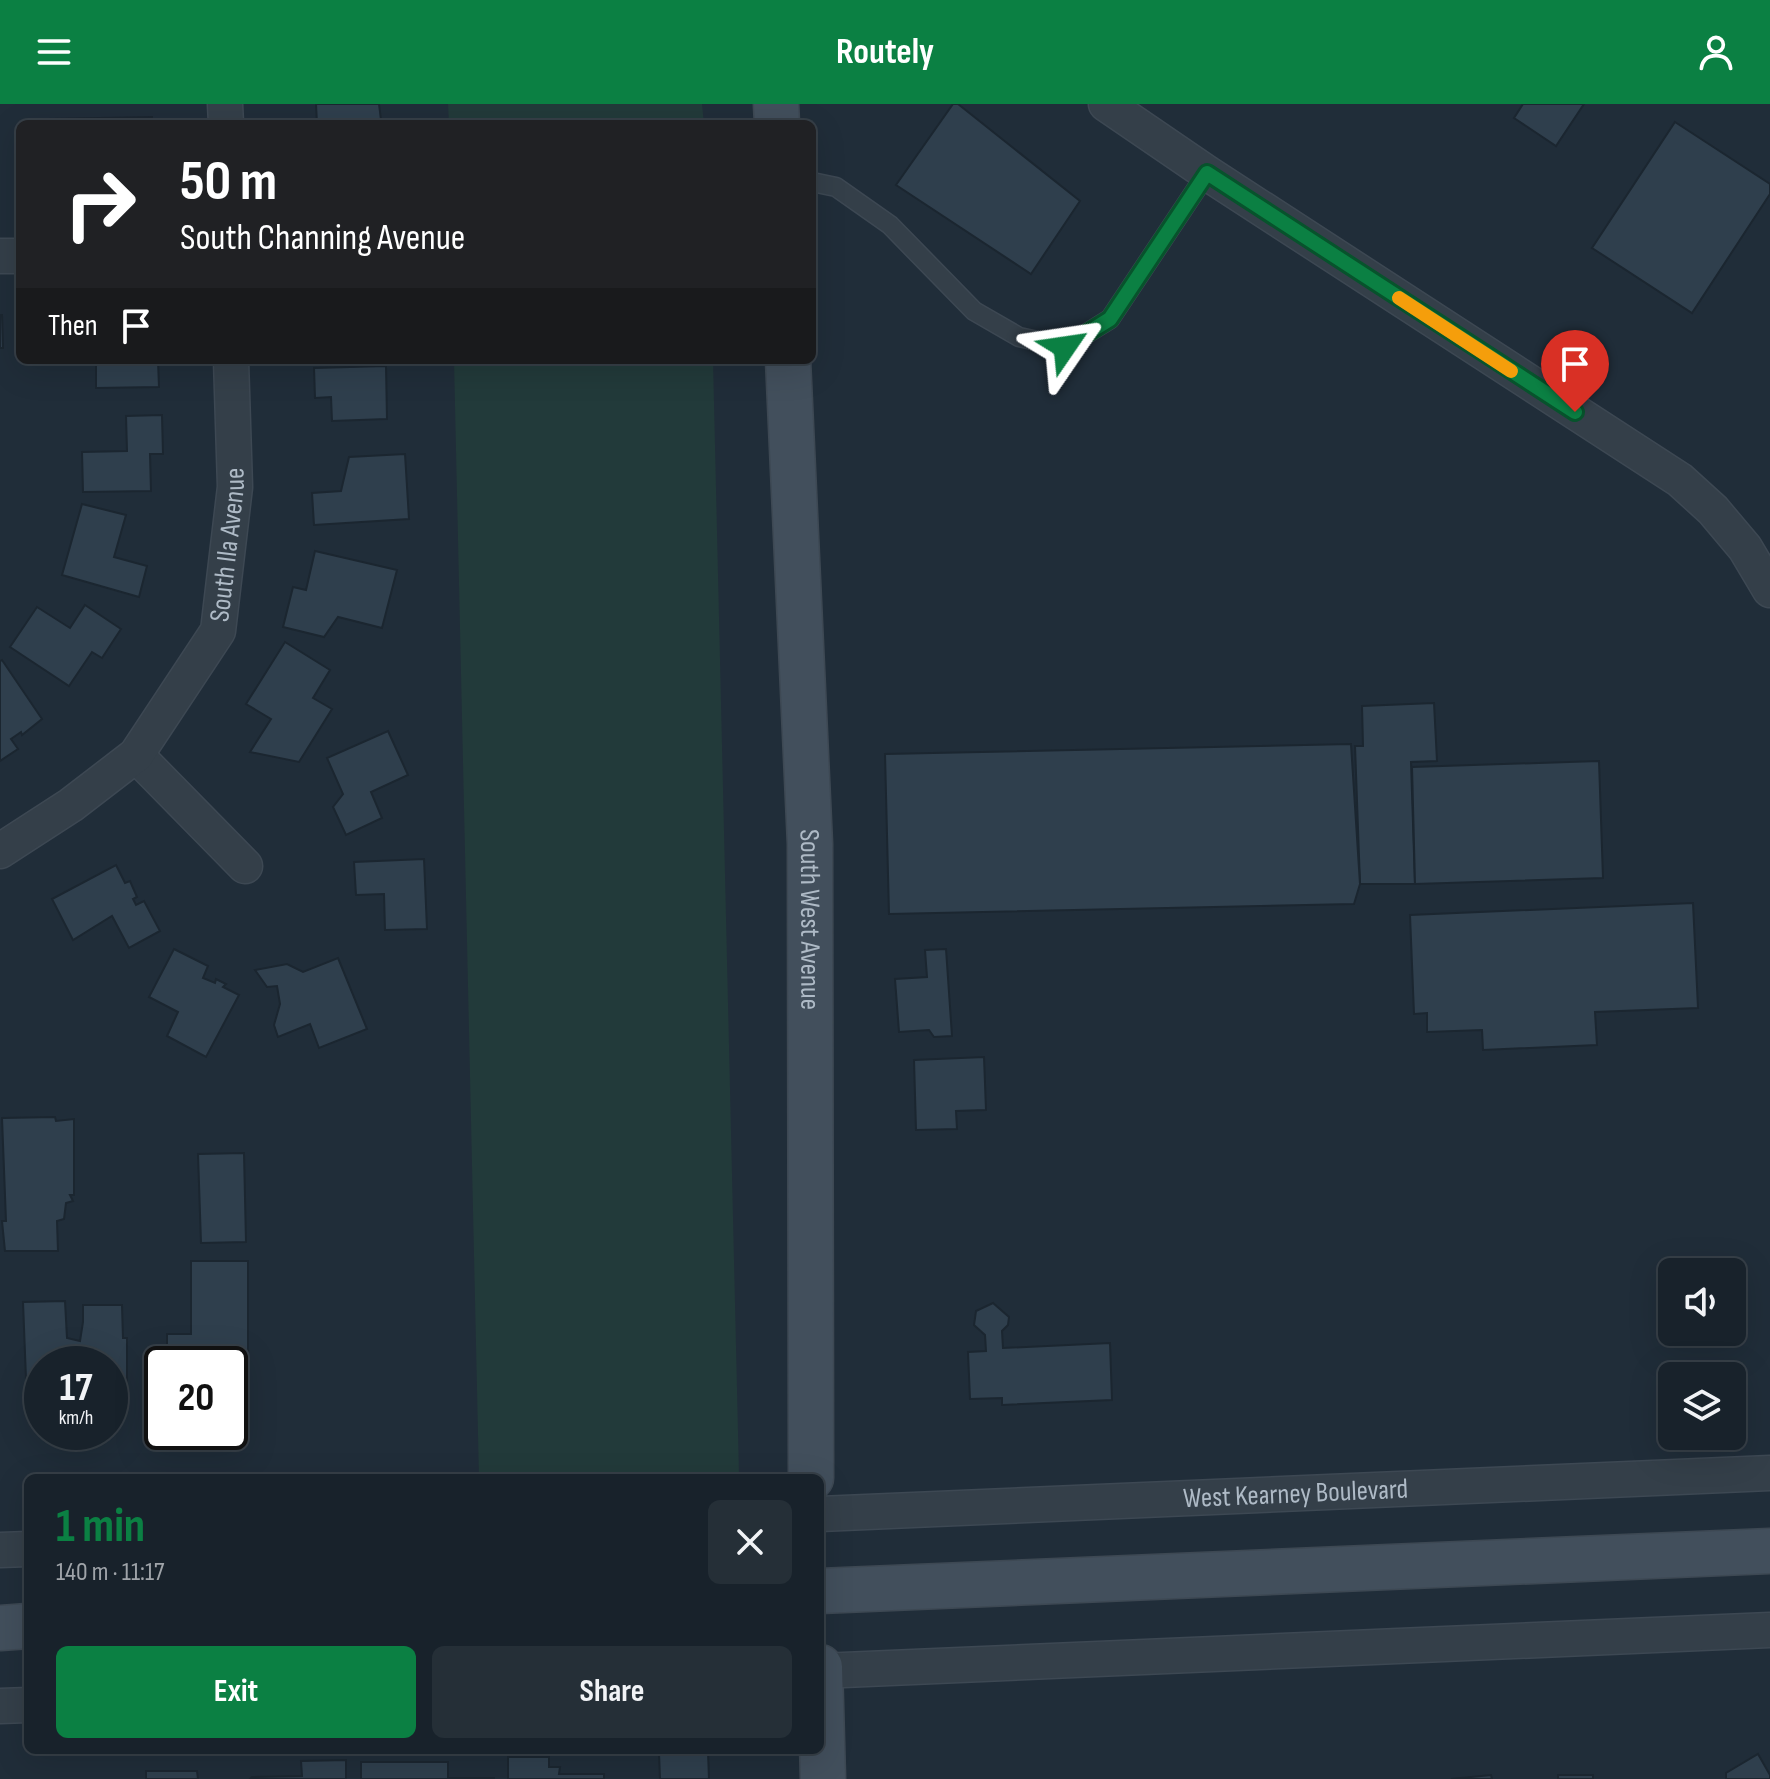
<!DOCTYPE html>
<html lang="en">
<head>
<meta charset="utf-8">
<style>
	:root { --surface:#18222b; --page:#252f37; --text:#f1f3f6; --muted:#9fa4a9; --line:#363f47; --accent:#0b8043 }
	body { margin:0; font-family:"Sofia Sans Condensed",sans-serif; background:var(--page); color:var(--text); height:100vh; display:flex; flex-direction:column; font-size:30px; white-space:nowrap }
	* { box-sizing:border-box; margin:0 }
	p { font-size:26px; color:var(--muted) }
	.icon { flex:none; width:44px; height:44px; fill:none; stroke:currentColor; stroke-width:2; stroke-linecap:round; stroke-linejoin:round }
	.map { position:relative; flex:1; overflow:hidden }
	.details { position:absolute; left:24px; top:1370px; width:800px; height:280px; display:flex; flex-direction:column; background:var(--surface); border-radius:12px; box-shadow:0 8px 32px #0002,0 0 0 2px var(--line) }
	.details>* { flex:none }
	.guide { position:absolute; left:16px; top:16px; width:800px; height:244px; border-radius:12px; box-shadow:0 8px 32px #0002,0 0 0 2px var(--line); background:#202124; color:#fff; overflow:hidden }
	.controls { position:absolute; left:1658px; top:1154px; display:grid; gap:16px }
	.controls a { display:grid; place-items:center; width:88px; height:88px; border-radius:12px; background:var(--surface); box-shadow:0 8px 32px #0002,0 0 0 2px var(--line); font-size:40px }
	.speed { position:absolute; left:24px; top:1242px; display:flex; gap:16px; font-size:40px; font-weight:700; text-align:center }
	.speed>* { display:grid; place-content:center; width:104px; height:104px; border-radius:50%; background:var(--surface); box-shadow:0 8px 32px #0002,0 0 0 2px var(--line); line-height:1 }
	.speed small { font-size:20px; font-weight:400 }
	.speed .limit { border:4px solid #111; border-radius:12px; background:#fff; color:#111 }
	.pin { position:absolute; display:grid; place-items:center; width:68px; height:68px; color:#fff; margin:-82px -34px; border-radius:50% 50% 50% 0; rotate:-45deg; box-shadow:0 0 8px #0007 }
	.pin .icon { rotate:45deg }
	.me { position:absolute; width:88px; margin:-44px; rotate:58deg; stroke-linejoin:round; filter:drop-shadow(0 0 6px #0008) }
	.turn { display:flex; align-items:center; gap:28px; height:168px; padding:0 32px; font-size:36px }
	.turn .icon { width:104px; height:104px; stroke-width:2.5 }
	.turn b { display:block; font-size:56px; line-height:68px }
	.then { display:flex; align-items:center; height:76px; padding:0 32px; background:#0003; gap:16px; font-size:30px }
	.round { display:grid; place-items:center; flex:none; width:84px; height:84px; border-radius:12px; background:var(--page) }
	.headline { display:flex; align-items:center; justify-content:space-between; height:136px; padding:0 32px }
	h1 { font-size:48px; font-weight:700; line-height:60px; color:var(--accent) }
	.cta { display:flex; gap:16px; margin-top:auto; padding:16px 32px }
	.cta a { flex:1; height:92px; border-radius:12px; background:var(--accent); color:#fff; font-size:32px; font-weight:700; line-height:92px; text-align:center }
	.cta a+a { background:var(--page); color:var(--text) }
	header { display:flex; justify-content:space-between; align-items:center; height:104px; padding:0 32px; background:var(--accent); color:#fff; font-size:36px; font-weight:700 }
	.map>svg:first-child { display:block }
	.green { fill:#223a3a }
	.building { fill:#2f3f4d; stroke:#1b2630; stroke-width:2 }
	.lines { fill:none; stroke-linecap:round; stroke-linejoin:round }
	.lane-casing { stroke:#3d4853; stroke-width:21 }
	.street-casing { stroke:#3d4853; stroke-width:37 }
	.secondary-casing { stroke:#3d4853; stroke-width:47 }
	.lane { stroke:#343f49; stroke-width:18 }
	.street { stroke:#343f49; stroke-width:34 }
	.secondary { stroke:#424f5c; stroke-width:44 }
	.route-casing { stroke:#07532c; stroke-width:20 }
	.route { stroke:#0b8043; stroke-width:14 }
	.slow { stroke:#f59e0b; stroke-width:14 }
	.labels { text-anchor:middle; dominant-baseline:central; stroke-width:8; stroke-linejoin:round; paint-order:stroke }
	.street-label { font-size:28px; fill:#aebac6; stroke:#19242d }
</style>
</head>
<body>
<header><svg class="icon" aria-label="menu" viewBox="0 0 24 24"><path d="M4 6h16M4 12h16M4 18h16"/></svg>Routely<svg class="icon" aria-label="person" viewBox="0 0 24 24"><circle cx="12" cy="8" r="4"/><path d="M4 21q1-7 8-7t8 7"/></svg></header>
<div class="map">
<svg width="1770" height="1675" viewBox="0 0 1770 1675">
	<rect width="100%" height="100%" fill="#202d39"/>
	<!-- green -->
	<g class="green">
		<polygon points="448,0 702,0 704,20 449,20"/>
		<polygon points="454,256 713,256 739,1371 736,1374 479,1374"/>
	</g>
	<!-- building -->
	<g class="building">
		<polygon points="316,0 379,0 381,16 317,20"/>
		<polygon points="953,0 958,0 1080,97 1031,170 896,81"/>
		<polygon points="1523,0 1584,0 1556,42 1514,14"/>
		<polygon points="152,13 152,20 49,20 49,15"/>
		<polygon points="1675,18 1770,80 1770,90 1692,209 1592,144"/>
		<polygon points="0,211 2,211 3,244 0,244"/>
		<polygon points="96,256 158,256 159,283 96,284"/>
		<polygon points="386,262 387,315 332,317 331,293 315,294 314,264"/>
		<polygon points="162,311 163,350 150,350 151,387 83,388 82,348 127,347 126,312"/>
		<polygon points="405,350 409,415 314,421 312,389 341,387 349,353"/>
		<polygon points="82,400 126,411 114,453 147,462 139,493 62,471"/>
		<polygon points="315,447 397,466 382,524 338,513 324,533 283,523 293,483 306,486"/>
		<polygon points="85,501 121,525 102,554 92,548 69,582 10,543 37,503 70,524"/>
		<polygon points="285,538 330,566 313,594 332,605 299,658 250,648 271,615 246,600"/>
		<polygon points="2,556 42,615 22,631 21,628 11,635 18,645 0,657 0,557"/>
		<polygon points="1434,599 1437,657 1411,658 1415,780 1360,780 1355,642 1363,642 1362,602"/>
		<polygon points="388,627 408,671 371,688 382,714 346,731 333,703 343,690 327,654"/>
		<polygon points="1351,640 1360,780 1354,800 889,810 885,650"/>
		<polygon points="1599,657 1603,774 1415,780 1412,663"/>
		<polygon points="424,755 427,825 385,826 384,790 356,791 354,758"/>
		<polygon points="116,761 125,779 130,777 137,793 133,795 136,801 144,797 160,827 129,844 112,812 73,836 52,795"/>
		<polygon points="1693,799 1698,904 1595,908 1597,941 1483,946 1482,926 1427,928 1427,909 1414,910 1410,811"/>
		<polygon points="174,845 208,862 203,874 215,879 216,875 226,880 223,883 239,891 206,953 167,932 178,908 149,893"/>
		<polygon points="946,845 952,932 934,933 929,926 899,928 895,875 927,873 925,846"/>
		<polygon points="338,854 367,925 319,944 310,920 278,933 274,921 280,900 277,882 267,883 255,866 287,860 303,868"/>
		<polygon points="984,953 986,1006 956,1007 957,1025 916,1026 914,956"/>
		<polygon points="55,1013 56,1017 74,1015 74,1091 70,1091 73,1097 66,1099 64,1115 57,1117 58,1147 5,1147 2,1117 6,1117 2,1014"/>
		<polygon points="244,1049 246,1138 201,1139 198,1050"/>
		<polygon points="191,1157 248,1157 248,1280 230,1280 230,1260 167,1260 167,1230 191,1230"/>
		<polygon points="65,1197 67,1234 80,1237 83,1218 83,1201 122,1201 123,1234 127,1234 127,1279 110,1280 110,1260 42,1260 42,1275 26,1275 23,1198"/>
		<polygon points="993,1199 1009,1213 1008,1221 1002,1227 1003,1244 1110,1239 1112,1296 1002,1301 1002,1294 970,1295 968,1248 986,1247 985,1231 974,1221 976,1207"/>
		<polygon points="708,1647 709,1675 660,1675 659,1649"/>
		<polygon points="1758,1650 1770,1671 1770,1675 1726,1675 1726,1669"/>
		<polygon points="508,1653 549,1653 549,1663 560,1663 559,1670 604,1670 604,1675 508,1675"/>
		<polygon points="346,1656 346,1675 250,1675 252,1673 302,1672 301,1657"/>
		<polygon points="361,1658 448,1658 448,1674 494,1674 494,1675 361,1675"/>
		<polygon points="146,1667 197,1667 198,1675 146,1675"/>
		<polygon points="1491,1671 1492,1675 1451,1675"/>
		<rect x="1558" y="1671" width="35" height="4"/>
	</g>
	<g class="lines">
		<!-- lane casing -->
		<g class="lane-casing">
			<polyline id="lane" points="812,78 836,83 890,121 974,207 1019,233 1065,243 1110,215 1207,69"/>
		</g>
		<!-- street casing -->
		<g class="street-casing">
			<g id="street">
				<polyline points="225,0 226,20"/>
				<polyline points="1106,0 1207,69 1680,376 1713,406 1745,444 1770,486"/>
				<polyline points="0,152 20,152"/>
				<polyline points="136,651 245,762"/>
				<path id="s1" d="M 0,747 L 71,701 L 136,651 L 218,527 L 235,383 L 231,256"/>
				<path id="s2" d="M 820,1410 L 1770,1369"/>
				<polyline points="0,1446 28,1445"/>
				<polyline points="820,1567 1770,1526"/>
				<polyline points="0,1602 28,1601"/>
			</g>
		</g>
		<!-- secondary casing -->
		<g class="secondary-casing">
			<g id="secondary">
				<polyline points="776,0 777,20"/>
				<path id="s3" d="M 788,256 L 810,740 L 811,1374"/>
				<polyline points="820,1487 1770,1447"/>
				<polyline points="0,1524 28,1522"/>
				<polyline points="820,1563 823,1675"/>
			</g>
		</g>
		<!-- lane -->
		<use href="#lane" class="lane"/>
		<!-- street -->
		<use href="#street" class="street"/>
		<!-- secondary -->
		<use href="#secondary" class="secondary"/>
	</g>
	<g class="lines">
		<!-- route casing -->
		<g class="route-casing">
			<polyline id="route" points="1065,243 1110,215 1207,69 1575,308"/>
		</g>
		<!-- route -->
		<use href="#route" class="route"/>
		<!-- slow -->
		<polyline class="slow" points="1399,194 1511,267"/>
	</g>
	<g class="labels">
		<!-- street labels -->
		<g class="street-label">
			<text stroke="none"><textPath href="#s1" startOffset="402">South Ila Avenue</textPath></text>
			<text stroke="none"><textPath href="#s3" startOffset="560">South West Avenue</textPath></text>
			<text stroke="none"><textPath href="#s2" startOffset="476">West Kearney Boulevard</textPath></text>
		</g>
	</g>
</svg>
<div class="controls">
<a><svg class="icon" aria-label="sound" viewBox="0 0 24 24"><path d="M4 9h4l5-4v14l-5-4H4zM17 9q2 3 0 6"/></svg></a>
<a><svg class="icon" aria-label="layers" viewBox="0 0 24 24"><path d="M12 4l9 5-9 5-9-5zM3 14l9 5 9-5"/></svg></a>
</div>
<div class="speed"><div>17<small>km/h</small></div><div class="limit">20</div></div>
<div class="pin" style="left:1575px;top:308px;background:#d93025"><svg class="icon" aria-label="arrive" viewBox="0 0 24 24"><path d="M6 21V4h12l-3 4 3 4H6"/></svg></div>
<svg class="me" style="left:1065px;top:243px" viewBox="-20 -20 40 40"><path d="M0-17L14 15 0 8-14 15z" fill="#0b8043" stroke="#fff" stroke-width="4"/></svg>
<div class="guide">
<div class="turn"><svg class="icon" aria-label="right" viewBox="0 0 24 24"><path d="M7 20v-9h11M14 6l5 5-5 5"/></svg><div><b>50 m</b>South Channing Avenue</div></div>
<div class="then">Then<svg class="icon" aria-label="arrive" viewBox="0 0 24 24"><path d="M6 21V4h12l-3 4 3 4H6"/></svg></div>
</div>
<section class="details">
<div class="headline"><div><h1>1 min</h1><p>140 m · 11:17</p></div><a class="round"><svg class="icon" aria-label="close" viewBox="0 0 24 24"><path d="M6 6l12 12M18 6L6 18"/></svg></a></div>
<div class="cta"><a>Exit</a><a>Share</a></div>
</section>
</div>
</body>
</html>
